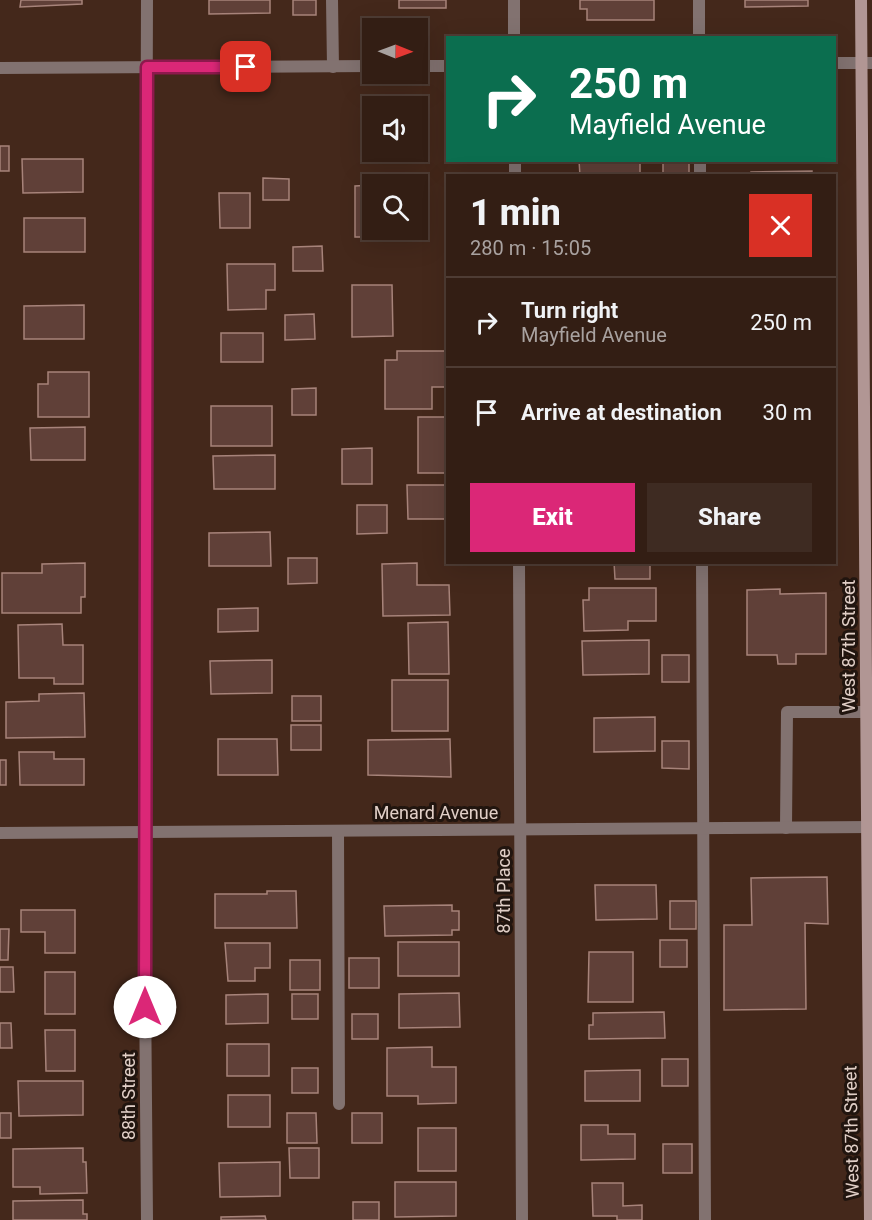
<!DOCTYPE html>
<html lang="en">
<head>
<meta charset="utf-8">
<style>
	:root { --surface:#331e14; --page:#3e2b22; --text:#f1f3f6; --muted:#a9a2a0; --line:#4e3c34; --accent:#db2777 }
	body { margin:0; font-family:Roboto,sans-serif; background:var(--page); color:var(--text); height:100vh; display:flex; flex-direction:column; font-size:22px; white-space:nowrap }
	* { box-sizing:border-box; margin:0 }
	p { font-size:20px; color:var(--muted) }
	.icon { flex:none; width:33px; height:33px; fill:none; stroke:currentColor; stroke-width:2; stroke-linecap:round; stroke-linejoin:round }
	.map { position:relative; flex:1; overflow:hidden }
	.panel { position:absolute; left:446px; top:174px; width:390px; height:390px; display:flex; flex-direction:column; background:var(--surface); border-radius:0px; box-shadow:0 6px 24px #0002,0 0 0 2px var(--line) }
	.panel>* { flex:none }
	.banner { position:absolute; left:446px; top:36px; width:390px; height:126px; border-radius:0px; box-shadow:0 6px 24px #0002,0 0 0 2px var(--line); background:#0b6e4f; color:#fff; overflow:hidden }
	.needle { width:39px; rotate:91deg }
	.fabs { position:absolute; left:362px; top:18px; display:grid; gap:12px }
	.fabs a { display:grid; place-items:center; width:66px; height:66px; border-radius:0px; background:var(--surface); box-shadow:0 6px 24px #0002,0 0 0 2px var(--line); font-size:30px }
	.pin { position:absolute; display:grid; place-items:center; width:51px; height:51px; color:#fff; margin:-26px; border-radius:12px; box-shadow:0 3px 9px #0006 }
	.me { position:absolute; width:66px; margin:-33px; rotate:0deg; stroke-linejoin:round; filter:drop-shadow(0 0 4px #0008) }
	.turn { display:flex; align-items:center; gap:21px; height:126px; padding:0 24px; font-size:27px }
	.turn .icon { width:78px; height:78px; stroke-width:2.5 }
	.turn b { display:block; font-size:42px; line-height:51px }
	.round { display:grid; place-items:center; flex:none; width:63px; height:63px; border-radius:0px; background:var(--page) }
	.summary { display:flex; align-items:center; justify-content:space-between; height:102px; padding:0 24px }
	h1 { font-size:36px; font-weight:800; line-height:45px }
	.button { display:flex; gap:12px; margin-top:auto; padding:12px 24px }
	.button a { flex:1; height:69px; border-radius:0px; background:var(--accent); color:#fff; font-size:24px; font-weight:800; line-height:69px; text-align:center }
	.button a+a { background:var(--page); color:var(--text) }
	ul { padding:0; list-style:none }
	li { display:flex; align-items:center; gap:18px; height:90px; padding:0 24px; border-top:2px solid var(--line) }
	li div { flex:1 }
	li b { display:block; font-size:22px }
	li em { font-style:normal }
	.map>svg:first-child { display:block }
	.building { fill:#604038; stroke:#a7837a; stroke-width:1.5 }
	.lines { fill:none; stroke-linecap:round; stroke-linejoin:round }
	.lane { stroke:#827270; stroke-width:12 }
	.street { stroke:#827270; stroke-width:12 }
	.secondary { stroke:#b19694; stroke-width:12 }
	.route-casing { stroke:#8e194d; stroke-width:15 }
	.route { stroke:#db2777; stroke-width:10 }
	.labels { text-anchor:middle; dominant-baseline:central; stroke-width:6; stroke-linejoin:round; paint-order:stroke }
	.street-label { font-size:18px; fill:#e1cfc7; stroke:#21150f }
</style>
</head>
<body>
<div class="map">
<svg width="872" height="1220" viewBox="0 0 872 1220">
	<rect width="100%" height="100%" fill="#44281b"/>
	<!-- building -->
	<g class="building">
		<polygon points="21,0 82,0 82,4 20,7"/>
		<polygon points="209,0 270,0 270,13 209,14"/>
		<rect x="293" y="0" width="23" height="15"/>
		<rect x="399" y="0" width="47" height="8"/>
		<polygon points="580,0 654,0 654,20 587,20 587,9 580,9"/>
		<polygon points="745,0 808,0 808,6 745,7"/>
		<rect x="0" y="146" width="9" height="25"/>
		<polygon points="22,159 83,159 83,192 23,193"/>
		<polygon points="579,160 640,160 640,175 580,176"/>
		<rect x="663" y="160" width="26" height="16"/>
		<polygon points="812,171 812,176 751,176 751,172"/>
		<polygon points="263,178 289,179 289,200 263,200"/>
		<polygon points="372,185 372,230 396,230 396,237 355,237 355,186"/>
		<polygon points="219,193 250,193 250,228 220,228"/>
		<rect x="24" y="218" width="61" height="34"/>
		<polygon points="322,246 323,271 293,271 293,247"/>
		<polygon points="227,264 275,264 275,290 266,290 266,309 228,310"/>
		<polygon points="352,285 392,285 393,336 352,337"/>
		<polygon points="84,305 84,339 24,339 24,306"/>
		<polygon points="314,314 315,339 285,340 285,315"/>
		<rect x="221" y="333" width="42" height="29"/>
		<polygon points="397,351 447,351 447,387 432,387 432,409 385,409 385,360 397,360"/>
		<polygon points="48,372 89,372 89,417 38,417 38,384 48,384"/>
		<polygon points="316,388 316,415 292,415 292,389"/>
		<rect x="211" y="406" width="61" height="40"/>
		<rect x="418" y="417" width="29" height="56"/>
		<polygon points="85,427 85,460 31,460 30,428"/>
		<polygon points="372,448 372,484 342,484 342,449"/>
		<polygon points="275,455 275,489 214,489 213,456"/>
		<polygon points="407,485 447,485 447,519 408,519"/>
		<polygon points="357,505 387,505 387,533 357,534"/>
		<polygon points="270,532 271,566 209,566 209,533"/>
		<polygon points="288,558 317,558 317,583 288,584"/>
		<polygon points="614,562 650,562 650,579 615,579"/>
		<polygon points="85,563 85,597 81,597 81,613 2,613 2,573 42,573 42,564"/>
		<polygon points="417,563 417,585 449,585 450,615 383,616 382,564"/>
		<polygon points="589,588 656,588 656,621 628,621 628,630 584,631 583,600 589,600"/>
		<polygon points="780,589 780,594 826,593 826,654 796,654 796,664 778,664 777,655 747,655 747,590"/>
		<polygon points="258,608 258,631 218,632 218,609"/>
		<polygon points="448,622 449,674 409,674 408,623"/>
		<polygon points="62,624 63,645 83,645 83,684 54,684 54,678 19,678 18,625"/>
		<polygon points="649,640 649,674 583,675 582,641"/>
		<rect x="662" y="655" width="27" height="27"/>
		<polygon points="272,660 272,693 211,694 210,661"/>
		<rect x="392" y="680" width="56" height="51"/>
		<polygon points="84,693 85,737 6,738 6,702 39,701 39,694"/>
		<rect x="292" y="696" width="29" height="25"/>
		<polygon points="655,717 655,751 594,752 594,718"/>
		<rect x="291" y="725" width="30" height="25"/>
		<polygon points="218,739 277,739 278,775 218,775"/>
		<polygon points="450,739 451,777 368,775 368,740"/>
		<polygon points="662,741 689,741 689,769 662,768"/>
		<polygon points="19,752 54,752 54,759 84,759 84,785 20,785"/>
		<rect x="0" y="760" width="6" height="25"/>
		<polygon points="827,877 828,924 805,923 806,1009 724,1010 724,925 752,925 751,878"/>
		<polygon points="595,885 656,885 657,919 596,920"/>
		<polygon points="267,891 296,891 297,928 215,928 215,894 267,894"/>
		<rect x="670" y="901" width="26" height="28"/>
		<polygon points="452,905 452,911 459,911 459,930 452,930 452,935 385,936 384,906"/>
		<polygon points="21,910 75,910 75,953 45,953 45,932 21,932"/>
		<polygon points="0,929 9,929 8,960 0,960"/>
		<rect x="660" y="940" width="27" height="27"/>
		<rect x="398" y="942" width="61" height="34"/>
		<polygon points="225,943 270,943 270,968 255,968 255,981 228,981"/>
		<polygon points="589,952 633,952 633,1002 588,1002"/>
		<rect x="349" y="958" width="30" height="30"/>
		<rect x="290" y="960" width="30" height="30"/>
		<polygon points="0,967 13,967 14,992 0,992"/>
		<rect x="45" y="972" width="30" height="42"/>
		<polygon points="459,993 460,1027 399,1028 399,994"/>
		<polygon points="268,994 268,1023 226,1024 226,995"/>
		<rect x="292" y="994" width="26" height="25"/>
		<polygon points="664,1012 665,1038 589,1039 589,1025 593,1025 593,1013"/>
		<rect x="352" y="1014" width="26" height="25"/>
		<polygon points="0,1023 11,1023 12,1048 0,1048"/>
		<polygon points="45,1030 75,1030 75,1071 46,1071"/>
		<rect x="227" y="1044" width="42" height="32"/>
		<polygon points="432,1047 432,1067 456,1067 456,1103 418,1104 418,1096 387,1096 387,1048"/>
		<rect x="662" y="1059" width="26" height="27"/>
		<rect x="292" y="1068" width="26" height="25"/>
		<polygon points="640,1070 640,1101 585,1101 585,1071"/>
		<polygon points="18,1081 83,1081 83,1115 19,1116"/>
		<rect x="228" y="1095" width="42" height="32"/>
		<rect x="0" y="1113" width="11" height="25"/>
		<polygon points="287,1113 316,1113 317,1143 287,1143"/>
		<rect x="352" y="1113" width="30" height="30"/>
		<polygon points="581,1125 608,1125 608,1134 635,1134 635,1159 581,1160"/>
		<rect x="418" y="1128" width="38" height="43"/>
		<rect x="663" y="1144" width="29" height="29"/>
		<polygon points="83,1148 83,1162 86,1162 87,1193 40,1194 40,1187 13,1187 13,1149"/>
		<polygon points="289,1148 319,1148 319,1178 290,1178"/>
		<polygon points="280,1162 280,1196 220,1197 219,1163"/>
		<polygon points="395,1182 456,1182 456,1216 395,1217"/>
		<polygon points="592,1183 623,1183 623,1206 642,1205 642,1220 617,1220 617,1216 593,1216"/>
		<polygon points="83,1200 83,1214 87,1214 87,1220 13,1220 13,1201"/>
		<rect x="353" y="1202" width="26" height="18"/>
		<polygon points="265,1216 266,1220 221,1220 221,1217"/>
	</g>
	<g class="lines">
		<!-- lane -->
		<g class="lane">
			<polyline points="332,0 333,67"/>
			<polyline points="699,0 699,38"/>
			<polyline points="700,160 700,176"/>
			<polyline points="702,562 705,1220"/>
			<polyline points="786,828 787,712 867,712"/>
			<polyline points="338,831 339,1104"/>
		</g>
		<!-- street -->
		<g class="street">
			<polyline points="514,0 514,38"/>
			<polyline points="834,63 872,63"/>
			<polyline points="417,66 447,66"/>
			<polyline points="0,68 372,66"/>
			<polyline points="515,160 515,176"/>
			<polyline points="519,562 522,1220"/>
			<polyline points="0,833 872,827"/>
			<polyline points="147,1220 144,865 147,0"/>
		</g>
		<!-- secondary -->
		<polyline class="secondary" points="861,0 870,1220"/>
	</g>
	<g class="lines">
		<!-- route casing -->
		<g class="route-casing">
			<polyline id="route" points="145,1007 147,67 246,67"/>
		</g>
		<!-- route -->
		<use href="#route" class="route"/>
	</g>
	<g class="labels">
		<!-- street labels -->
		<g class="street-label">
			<text transform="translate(848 646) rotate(-90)">West 87th Street</text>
			<text x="436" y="812">Menard Avenue</text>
			<text transform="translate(503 891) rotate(-90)">87th Place</text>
			<text transform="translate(128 1096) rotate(-90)">88th Street</text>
			<text transform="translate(851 1132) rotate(-91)">West 87th Street</text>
		</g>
	</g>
</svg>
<div class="fabs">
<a><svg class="needle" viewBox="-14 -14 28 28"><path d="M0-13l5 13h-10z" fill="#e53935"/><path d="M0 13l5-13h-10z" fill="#a9a2a0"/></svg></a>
<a><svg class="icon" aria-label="sound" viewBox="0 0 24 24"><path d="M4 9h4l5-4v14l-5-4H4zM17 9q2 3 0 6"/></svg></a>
<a><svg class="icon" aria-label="search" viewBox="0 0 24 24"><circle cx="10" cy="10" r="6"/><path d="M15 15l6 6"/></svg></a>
</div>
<div class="pin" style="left:246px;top:67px;background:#d93025"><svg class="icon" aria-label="arrive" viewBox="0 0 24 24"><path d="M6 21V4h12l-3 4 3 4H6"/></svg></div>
<svg class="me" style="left:145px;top:1007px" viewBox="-20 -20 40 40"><circle r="19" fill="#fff"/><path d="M0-13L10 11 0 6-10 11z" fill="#db2777"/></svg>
<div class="banner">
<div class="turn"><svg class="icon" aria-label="right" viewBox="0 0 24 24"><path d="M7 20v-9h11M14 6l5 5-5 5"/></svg><div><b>250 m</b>Mayfield Avenue</div></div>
</div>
<section class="panel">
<div class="summary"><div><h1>1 min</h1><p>280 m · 15:05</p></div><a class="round" style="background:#d93025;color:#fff"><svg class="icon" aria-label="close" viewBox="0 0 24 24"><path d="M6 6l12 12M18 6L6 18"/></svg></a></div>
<ul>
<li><svg class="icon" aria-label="right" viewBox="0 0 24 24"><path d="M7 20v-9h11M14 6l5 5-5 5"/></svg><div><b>Turn right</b><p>Mayfield Avenue</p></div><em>250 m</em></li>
<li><svg class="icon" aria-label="arrive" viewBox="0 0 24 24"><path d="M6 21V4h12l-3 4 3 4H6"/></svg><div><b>Arrive at destination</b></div><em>30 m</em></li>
</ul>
<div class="button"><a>Exit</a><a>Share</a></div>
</section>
</div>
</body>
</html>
